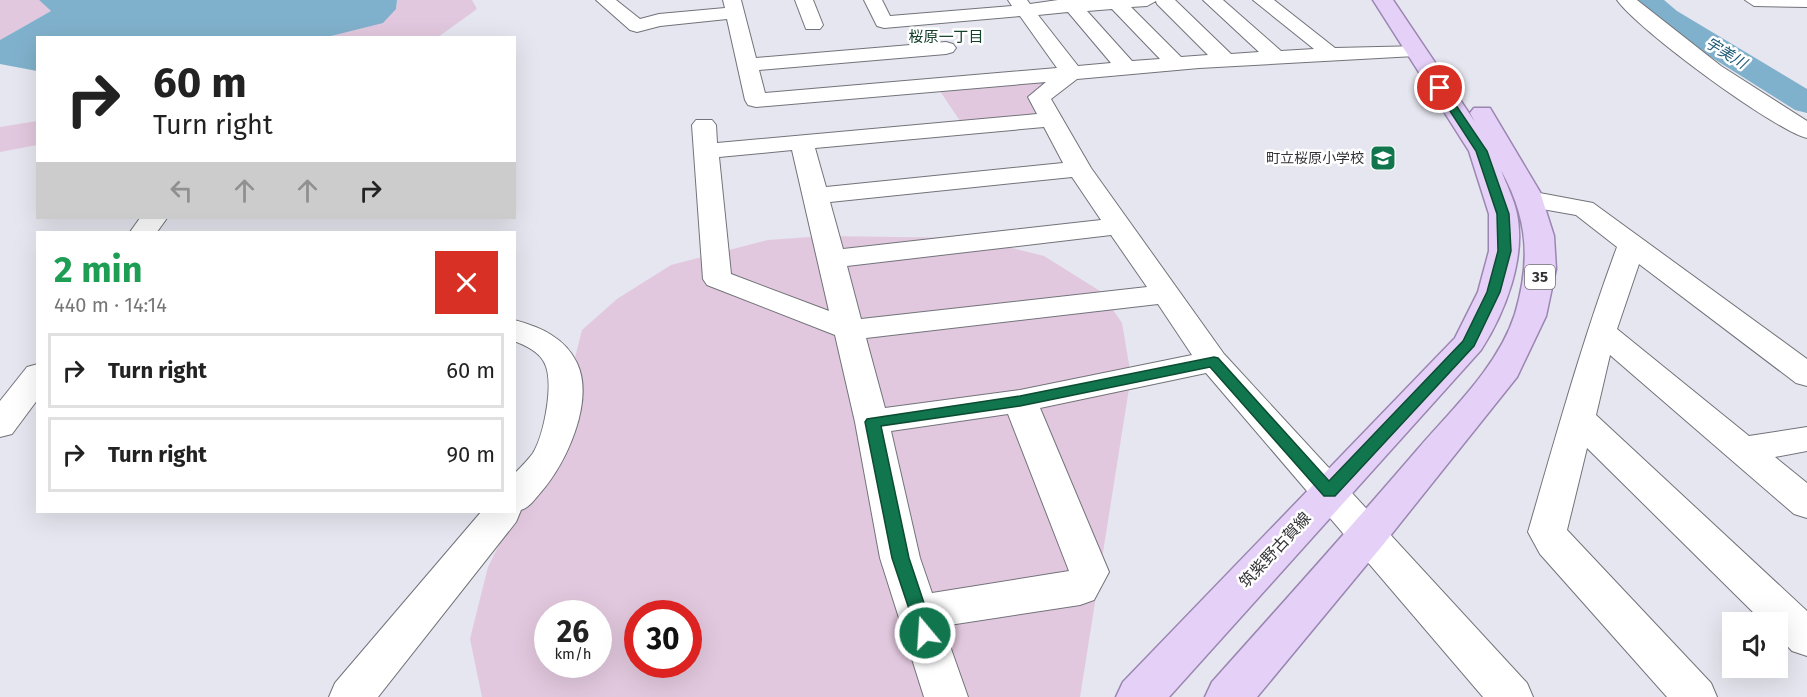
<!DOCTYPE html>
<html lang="en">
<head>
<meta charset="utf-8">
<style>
	:root { --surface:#fff; --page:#f6f6f6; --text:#222; --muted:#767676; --line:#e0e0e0 }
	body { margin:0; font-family:"Fira Sans","Noto Sans JP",sans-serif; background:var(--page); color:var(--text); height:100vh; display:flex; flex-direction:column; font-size:22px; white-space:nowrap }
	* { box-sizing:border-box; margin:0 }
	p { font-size:20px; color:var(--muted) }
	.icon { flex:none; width:33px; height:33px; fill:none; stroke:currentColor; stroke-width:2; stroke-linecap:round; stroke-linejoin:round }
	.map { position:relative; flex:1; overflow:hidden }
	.side { position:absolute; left:36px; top:231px; width:480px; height:282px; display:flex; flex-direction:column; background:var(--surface); border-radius:0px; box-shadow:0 6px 24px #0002 }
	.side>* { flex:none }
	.hud { position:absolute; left:36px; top:36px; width:480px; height:183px; border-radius:0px; box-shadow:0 6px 24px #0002; background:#fff; color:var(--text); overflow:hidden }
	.fabs { position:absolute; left:1722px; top:612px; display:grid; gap:12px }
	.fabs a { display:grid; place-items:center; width:66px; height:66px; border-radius:0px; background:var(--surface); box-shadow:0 6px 24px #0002; font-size:30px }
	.speed { position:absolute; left:534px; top:600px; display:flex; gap:12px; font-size:30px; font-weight:700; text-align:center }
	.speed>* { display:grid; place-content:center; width:78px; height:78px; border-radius:50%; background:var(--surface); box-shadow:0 6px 24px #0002; line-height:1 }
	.speed small { font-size:15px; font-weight:400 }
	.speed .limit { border:9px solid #d22; background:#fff; color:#111 }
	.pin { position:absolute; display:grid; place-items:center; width:51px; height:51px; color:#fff; margin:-26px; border:3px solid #fff; border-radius:50%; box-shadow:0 2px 6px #0007 }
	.me { position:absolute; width:66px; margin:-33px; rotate:342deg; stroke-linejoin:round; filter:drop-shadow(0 0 4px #0008) }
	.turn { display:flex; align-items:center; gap:21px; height:126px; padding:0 18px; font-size:27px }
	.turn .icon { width:78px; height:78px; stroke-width:2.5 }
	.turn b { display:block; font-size:42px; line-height:51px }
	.lanes { display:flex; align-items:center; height:57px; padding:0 18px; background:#0003; justify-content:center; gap:30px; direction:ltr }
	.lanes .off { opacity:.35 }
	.round { display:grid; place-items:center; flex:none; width:63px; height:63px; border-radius:0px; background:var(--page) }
	.headline { display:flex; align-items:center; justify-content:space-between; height:102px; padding:0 18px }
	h1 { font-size:36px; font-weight:700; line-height:45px; color:#1e9e55 }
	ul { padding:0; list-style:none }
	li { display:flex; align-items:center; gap:18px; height:75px; margin:0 12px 9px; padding:0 6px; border:3px solid var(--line); border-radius:0px }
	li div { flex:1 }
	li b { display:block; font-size:22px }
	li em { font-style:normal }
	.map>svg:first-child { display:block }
	.green { fill:#e2c8de; fill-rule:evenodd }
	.water { fill:#80b1cc }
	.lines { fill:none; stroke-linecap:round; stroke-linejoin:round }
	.river { fill:#80b1cc; fill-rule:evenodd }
	.minor-casing { stroke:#72737a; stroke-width:2 }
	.major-casing { stroke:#9b86b2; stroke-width:3 }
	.minor { fill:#fff; fill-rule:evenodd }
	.major { fill:#e5d1f8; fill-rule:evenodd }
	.route { fill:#11754d; stroke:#0b4c32; stroke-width:1.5 }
	.labels { text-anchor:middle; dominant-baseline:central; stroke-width:5; stroke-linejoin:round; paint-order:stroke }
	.far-poi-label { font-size:14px; fill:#333337; stroke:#fff; text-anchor:end }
	.far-neighbourhood-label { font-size:15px; fill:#15402c; stroke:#fff }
	.far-water-label { font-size:15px; font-style:italic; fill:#1b5774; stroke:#fff }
	.shield { fill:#fff; stroke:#707073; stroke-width:1.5 }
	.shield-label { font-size:15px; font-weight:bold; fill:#333337 }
	.street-label { font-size:16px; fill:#333337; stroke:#fff }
</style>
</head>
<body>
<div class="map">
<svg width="1807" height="697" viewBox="0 0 1807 697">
	<rect width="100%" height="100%" fill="#e5e6ef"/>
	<!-- green -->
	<g class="green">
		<polygon points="0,0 39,0 51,11 0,40"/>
		<polygon points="397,0 472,0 477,9 438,37 327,38 396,9"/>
		<polygon points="1048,79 1051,82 1030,98 1037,114 962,124 938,88"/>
		<polygon points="37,121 37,145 0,152 0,127"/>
		<path d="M 824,236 L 973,238 L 1044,256 L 1100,291 L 1122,323 L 1131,376 L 1080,697 L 482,697 L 470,639 L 488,567 L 527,489 L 567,389 L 582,330 L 617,299 L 671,265 L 768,240 ZM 548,614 L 598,614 L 598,664 L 548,664 ZM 638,614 L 688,614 L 688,664 L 638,664 Z"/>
	</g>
	<!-- water -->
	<polygon class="water" points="39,0 397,0 396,9 383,23 327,37 38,38 37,71 0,64 0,40 51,11"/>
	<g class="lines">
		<!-- river -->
		<polygon class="river" points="1634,0 1664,0 1677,11 1807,89 1807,113 1795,110 1657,23"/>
		<!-- minor casing -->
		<g class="minor-casing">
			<g id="minor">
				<path d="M 596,0 L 616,0 L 640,19 L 659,14 L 725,8 L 723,0 L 741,0 L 756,58 L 946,42 L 953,44 L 956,48 L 953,52 L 946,54 L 759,70 L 765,93 L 1057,68 L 1020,16 L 884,28 L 877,26 L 864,0 L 882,0 L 890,16 L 1012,6 L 1008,0 L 1027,0 L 1030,4 L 1058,0 L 1175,0 L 1231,54 L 1259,52 L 1203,0 L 1223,0 L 1281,51 L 1314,49 L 1253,0 L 1274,0 L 1335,48 L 1422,46 L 1425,50 L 1422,54 L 1415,56 L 1199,68 L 1077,79 L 1051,99 L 1091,168 L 1224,354 L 1527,683 L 1533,697 L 1483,697 L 1206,373 L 1040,408 L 1109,572 L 1094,600 L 1080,605 L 943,626 L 968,697 L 924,697 L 880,558 L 855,422 L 835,335 L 707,285 L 703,279 L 692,125 L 696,120 L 712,120 L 716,125 L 717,143 L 1037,114 L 1028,97 L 1046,82 L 756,107 L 748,105 L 745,100 L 727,19 L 660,26 L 637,32 L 630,30 ZM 1156,1 L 1157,4 L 1208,55 L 1181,57 L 1131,7 L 1147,6 ZM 1112,9 L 1160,59 L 1132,61 L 1087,11 ZM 1068,12 L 1111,63 L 1078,66 L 1038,15 ZM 1044,127 L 1063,163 L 826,187 L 815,148 ZM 792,150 L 829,311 L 731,274 L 719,157 ZM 1072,177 L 1101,220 L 843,249 L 830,202 ZM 1111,235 L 1147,287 L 861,319 L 847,266 ZM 1158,304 L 1192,355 L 1020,390 L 885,408 L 866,338 ZM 1008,414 L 1069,571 L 932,593 L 920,558 L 891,431 Z"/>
				<polygon points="795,0 813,0 823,25 820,29 806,29"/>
				<path d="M 1617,0 L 1637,0 L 1721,66 L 1807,121 L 1807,138 C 1774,130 1637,29 1617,0 Z"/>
				<polygon points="1745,0 1807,0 1807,7 1754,6"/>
				<path d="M 1529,191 L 1593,203 L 1807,359 L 1807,386 L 1796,383 L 1639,264 L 1617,329 L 1749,436 L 1807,427 L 1807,451 L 1775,457 L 1807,483 L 1807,518 L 1794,514 L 1610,355 L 1596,415 L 1807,611 L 1807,656 L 1792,651 L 1778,636 L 1778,622 L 1763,622 L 1587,448 L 1567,530 L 1711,683 L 1717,697 L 1667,697 L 1540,554 L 1528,532 C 1556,436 1582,341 1617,247 L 1576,215 L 1520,205 L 1516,199 L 1520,193 Z"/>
				<polygon points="140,218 167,218 157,232 130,232"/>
				<path d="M 514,320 C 541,327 565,338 577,363 C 595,401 566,464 541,492 C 535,499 530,507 521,510 L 516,522 L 378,697 L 329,697 L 335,683 L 481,512 L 514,512 L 514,474 C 521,467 528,460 533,453 C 544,435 555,381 544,362 C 539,352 525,345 514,341 Z"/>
				<polygon points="38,364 38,399 12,434 0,437 0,401 27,367"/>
			</g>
		</g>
		<!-- major casing -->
		<g class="major-casing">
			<path id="major" d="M 1373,0 L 1393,0 L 1475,122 L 1470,113 L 1474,108 L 1490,108 L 1540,192 L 1554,236 L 1556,269 L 1546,316 L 1517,377 L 1382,546 L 1257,697 L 1205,697 L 1212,682 C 1281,605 1350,528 1417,450 C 1452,409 1498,367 1515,314 C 1531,260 1528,219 1501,170 C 1506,184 1514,199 1517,214 C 1526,258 1505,313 1481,350 L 1169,697 L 1116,697 L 1123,682 L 1455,338 L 1478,292 L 1489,251 L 1489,214 L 1469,151 Z"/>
		</g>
		<!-- minor -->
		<use href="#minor" class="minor"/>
		<!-- major -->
		<use href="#major" class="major"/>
	</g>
	<!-- route -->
	<polygon class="route" points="1436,86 1443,86 1487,151 1509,214 1511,251 1500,292 1474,346 1335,496 1324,496 1210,367 1020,406 881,426 909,558 934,633 932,639 925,641 919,639 892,558 865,422 867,419 1020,396 1214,357 1218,358 1329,481 1463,341 1487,292 1498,251 1497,214 1476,151 1435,88"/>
	<!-- icons -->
	<defs>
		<g id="school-square" transform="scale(1.35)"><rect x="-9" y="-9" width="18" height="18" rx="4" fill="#11754d" stroke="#fff"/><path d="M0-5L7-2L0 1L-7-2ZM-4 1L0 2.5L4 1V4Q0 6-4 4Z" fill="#fff"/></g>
	</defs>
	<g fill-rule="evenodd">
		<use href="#school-square" x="1383" y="158"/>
	</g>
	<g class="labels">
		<!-- far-poi labels -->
		<g class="far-poi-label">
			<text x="1364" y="158">町立桜原小学校</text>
		</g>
		<!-- far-neighbourhood labels -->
		<g class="far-neighbourhood-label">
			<text x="946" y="37">桜原一丁目</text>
		</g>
		<!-- far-water labels -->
		<g class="far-water-label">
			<text transform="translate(1726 53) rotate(31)">宇美川</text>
		</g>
		<!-- shield labels -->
		<rect class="shield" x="1525" y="265" width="30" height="24" rx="4.5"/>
		<g class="shield-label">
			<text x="1540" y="277">35</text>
		</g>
		<!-- street labels -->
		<g class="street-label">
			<text transform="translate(1275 550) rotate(-47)">筑紫野古賀線</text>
		</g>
	</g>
</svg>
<div class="fabs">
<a><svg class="icon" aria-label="sound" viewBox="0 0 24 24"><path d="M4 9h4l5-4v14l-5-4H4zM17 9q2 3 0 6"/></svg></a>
</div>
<div class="speed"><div>26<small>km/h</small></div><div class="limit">30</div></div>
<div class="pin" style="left:1440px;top:88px;background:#d93025"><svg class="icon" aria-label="arrive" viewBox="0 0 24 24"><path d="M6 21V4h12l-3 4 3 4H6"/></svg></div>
<svg class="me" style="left:925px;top:633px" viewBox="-20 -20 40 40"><circle r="17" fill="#11754d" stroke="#fff" stroke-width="3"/><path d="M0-11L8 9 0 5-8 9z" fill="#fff"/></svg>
<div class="hud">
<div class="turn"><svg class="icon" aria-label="right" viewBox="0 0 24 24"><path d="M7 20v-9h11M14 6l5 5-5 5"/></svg><div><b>60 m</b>Turn right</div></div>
<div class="lanes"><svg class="icon off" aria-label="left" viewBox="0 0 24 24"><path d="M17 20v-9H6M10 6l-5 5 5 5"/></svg><svg class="icon off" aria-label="ahead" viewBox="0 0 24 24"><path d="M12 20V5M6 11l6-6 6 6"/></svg><svg class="icon off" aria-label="ahead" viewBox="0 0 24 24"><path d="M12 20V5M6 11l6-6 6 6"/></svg><svg class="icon" aria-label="right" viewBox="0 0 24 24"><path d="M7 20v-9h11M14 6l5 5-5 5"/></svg></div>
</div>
<section class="side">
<div class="headline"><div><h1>2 min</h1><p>440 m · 14:14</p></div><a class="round" style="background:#d93025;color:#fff"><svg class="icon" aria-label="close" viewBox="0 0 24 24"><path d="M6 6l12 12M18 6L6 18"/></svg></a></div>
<ul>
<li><svg class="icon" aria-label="right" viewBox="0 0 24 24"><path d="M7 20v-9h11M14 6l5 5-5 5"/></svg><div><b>Turn right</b></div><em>60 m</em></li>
<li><svg class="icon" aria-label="right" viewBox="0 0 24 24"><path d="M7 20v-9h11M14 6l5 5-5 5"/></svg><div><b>Turn right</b></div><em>90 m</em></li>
</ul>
</section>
</div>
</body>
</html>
